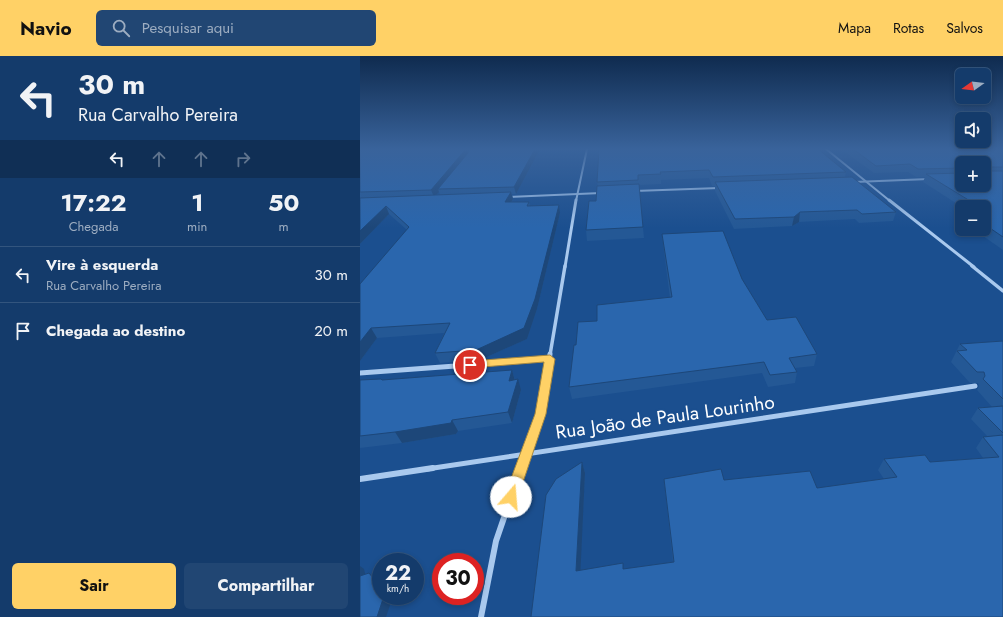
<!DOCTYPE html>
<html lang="pt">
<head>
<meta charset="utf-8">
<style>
	:root { --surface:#143b6b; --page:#214673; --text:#f1f3f6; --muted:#9dadc1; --line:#33557e; --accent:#ffd166 }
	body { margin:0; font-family:Jost,sans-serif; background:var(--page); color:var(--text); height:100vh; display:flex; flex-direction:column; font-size:15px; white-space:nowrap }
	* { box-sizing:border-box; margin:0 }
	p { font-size:13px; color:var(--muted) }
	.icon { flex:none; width:22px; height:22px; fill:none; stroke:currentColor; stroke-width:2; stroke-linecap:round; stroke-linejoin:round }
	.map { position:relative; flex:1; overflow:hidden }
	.drawer { display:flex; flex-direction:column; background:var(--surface); width:360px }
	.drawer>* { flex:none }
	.hud { background:#143b6b; color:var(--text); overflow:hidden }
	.needle { width:26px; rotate:256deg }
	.controls { position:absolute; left:595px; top:12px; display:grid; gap:8px }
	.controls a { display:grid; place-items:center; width:36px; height:36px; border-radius:6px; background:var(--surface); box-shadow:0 2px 6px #0003,0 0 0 1px var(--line); font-size:20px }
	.speed { position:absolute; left:12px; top:497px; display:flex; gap:8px; font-size:20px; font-weight:700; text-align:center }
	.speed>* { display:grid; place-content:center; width:52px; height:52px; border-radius:50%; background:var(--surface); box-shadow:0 2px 6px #0003,0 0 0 1px var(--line); line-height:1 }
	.speed small { font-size:10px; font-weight:400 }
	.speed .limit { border:6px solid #d22; background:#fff; color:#111 }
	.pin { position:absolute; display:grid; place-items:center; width:34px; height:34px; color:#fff; margin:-17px; border:2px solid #fff; border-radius:50%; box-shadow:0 1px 4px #0007 }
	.me { position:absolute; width:44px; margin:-22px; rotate:18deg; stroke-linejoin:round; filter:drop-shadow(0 0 3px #0008) }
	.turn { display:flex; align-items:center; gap:14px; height:84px; padding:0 12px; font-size:18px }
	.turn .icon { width:52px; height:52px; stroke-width:2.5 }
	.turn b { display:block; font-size:28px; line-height:34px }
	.lanes { display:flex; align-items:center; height:38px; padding:0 12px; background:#0003; justify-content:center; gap:20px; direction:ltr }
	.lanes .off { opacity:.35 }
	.eta { display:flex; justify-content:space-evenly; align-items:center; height:68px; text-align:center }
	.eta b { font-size:24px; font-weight:700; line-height:28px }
	.action { display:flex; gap:8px; margin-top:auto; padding:8px 12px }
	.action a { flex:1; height:46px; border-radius:6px; background:var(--accent); color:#111; font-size:16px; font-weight:700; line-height:46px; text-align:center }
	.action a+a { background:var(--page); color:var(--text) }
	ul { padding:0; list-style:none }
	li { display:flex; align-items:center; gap:12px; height:56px; padding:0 12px; border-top:1px solid var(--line) }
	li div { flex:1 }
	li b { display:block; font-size:15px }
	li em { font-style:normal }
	header { display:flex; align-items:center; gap:24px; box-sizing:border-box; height:56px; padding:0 20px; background:var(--accent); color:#111 }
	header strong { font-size:19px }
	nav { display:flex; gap:22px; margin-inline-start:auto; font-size:14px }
	.search { width:280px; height:36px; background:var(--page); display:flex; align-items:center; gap:10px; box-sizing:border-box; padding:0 14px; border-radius:6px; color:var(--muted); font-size:15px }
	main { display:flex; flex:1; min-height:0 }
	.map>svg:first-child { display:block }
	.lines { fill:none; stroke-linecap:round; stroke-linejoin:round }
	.minor-far4 { stroke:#a9c9ee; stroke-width:2 }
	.minor-far3 { stroke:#a9c9ee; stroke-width:3 }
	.minor-far2 { stroke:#a9c9ee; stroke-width:3.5 }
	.minor-far1 { stroke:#a9c9ee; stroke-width:5 }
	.minor { stroke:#a9c9ee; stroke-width:6 }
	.wall { fill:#245895; fill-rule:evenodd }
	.shaded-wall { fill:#1d4779 }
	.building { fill:#2a66ad; stroke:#1d4779 }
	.route { fill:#ffd166; stroke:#a68842 }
	.labels { text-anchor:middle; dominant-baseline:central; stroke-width:4; stroke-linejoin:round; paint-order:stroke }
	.near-street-label { font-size:19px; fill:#fff; stroke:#1b4f8f }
</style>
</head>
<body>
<header>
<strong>Navio</strong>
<div class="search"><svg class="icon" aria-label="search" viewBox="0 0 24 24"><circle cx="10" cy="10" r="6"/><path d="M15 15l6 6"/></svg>Pesquisar aqui</div>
<nav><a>Mapa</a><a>Rotas</a><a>Salvos</a></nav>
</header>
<main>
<section class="drawer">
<div class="hud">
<div class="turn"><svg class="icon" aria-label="left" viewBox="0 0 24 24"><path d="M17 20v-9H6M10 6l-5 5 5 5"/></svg><div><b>30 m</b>Rua Carvalho Pereira</div></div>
<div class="lanes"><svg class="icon" aria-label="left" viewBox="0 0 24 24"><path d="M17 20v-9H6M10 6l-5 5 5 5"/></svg><svg class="icon off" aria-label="ahead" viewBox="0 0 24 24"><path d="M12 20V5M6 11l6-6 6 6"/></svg><svg class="icon off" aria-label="ahead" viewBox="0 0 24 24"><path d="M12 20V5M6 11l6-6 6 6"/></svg><svg class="icon off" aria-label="right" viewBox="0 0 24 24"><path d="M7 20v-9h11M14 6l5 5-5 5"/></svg></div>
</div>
<div class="eta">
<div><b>17:22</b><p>Chegada</p></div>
<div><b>1</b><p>min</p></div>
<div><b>50</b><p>m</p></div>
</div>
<ul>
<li><svg class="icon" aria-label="left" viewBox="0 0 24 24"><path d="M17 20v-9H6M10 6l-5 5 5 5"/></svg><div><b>Vire à esquerda</b><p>Rua Carvalho Pereira</p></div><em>30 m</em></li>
<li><svg class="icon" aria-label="arrive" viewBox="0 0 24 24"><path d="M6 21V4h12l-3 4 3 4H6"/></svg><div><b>Chegada ao destino</b></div><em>20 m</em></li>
</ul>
<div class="action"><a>Sair</a><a>Compartilhar</a></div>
</section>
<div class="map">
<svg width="643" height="561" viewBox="0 0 643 561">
	<rect width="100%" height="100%" fill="#1b4f8f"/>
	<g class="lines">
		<!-- minor-far4 -->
		<g class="minor-far4">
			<polyline points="466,93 530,145"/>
			<polyline points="494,126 569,123"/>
			<polyline points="274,135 359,132"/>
			<polyline points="148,141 241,137"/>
			<polyline points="216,145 227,93"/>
		</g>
		<!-- minor-far3 -->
		<g class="minor-far3">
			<polyline points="529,144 614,211"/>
			<polyline points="205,211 216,144"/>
		</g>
		<!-- minor-far2 -->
		<g class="minor-far2">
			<polyline points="612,210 643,235"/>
			<polyline points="190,299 205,210"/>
		</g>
		<!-- minor-far1 -->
		<g class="minor-far1">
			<polyline points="0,317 190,303"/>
			<polyline points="67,413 615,330"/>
			<polyline points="161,413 180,358 190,298"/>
		</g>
		<!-- minor -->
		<g class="minor">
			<polyline points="0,423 73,412"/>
			<polyline points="121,561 136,485 161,412"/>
		</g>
	</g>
	<!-- wall -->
	<g class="wall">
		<path d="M 0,93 L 180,93 L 156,138 L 152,138 L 153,143 L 152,146 L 169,146 L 170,150 L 200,157 L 177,253 L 167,283 L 120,304 L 80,307 L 75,297 L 84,277 L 17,282 L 0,305 L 0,228 L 47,174 L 29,158 L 0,188 ZM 79,136 L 80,139 L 76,139 Z"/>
		<polygon points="239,93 486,116 485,121 536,156 533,165 499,167 495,163 439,166 432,170 374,173 355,135 355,130 352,130 349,122 301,124 301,128 279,129 284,182 227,185 226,174 236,145 238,130 237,126"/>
		<path d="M 481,93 L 643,93 L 643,194 L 613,173 L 624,173 L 624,151 L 602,151 L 563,126 L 565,121 L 556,121 L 548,116 L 514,117 ZM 602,107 L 624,129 L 602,129 Z"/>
		<polygon points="302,178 382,223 407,264 457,298 454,310 435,312 437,316 435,327 408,331 402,317 212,343 209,331 216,289 237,265 310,242 303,188"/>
		<polygon points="643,285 643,561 171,561 222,406 225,417 220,514 264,513 313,506 305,434 304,423 364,424 457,432 524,423 518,414 524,403 570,406 623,402 616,392 623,381 628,381 611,363 618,352 632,351 617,334 619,330 618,327 610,327 591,306 600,288"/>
		<polygon points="152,314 155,324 161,334 152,367 98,375 96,378 42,387 0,392 0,324 22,324"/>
	</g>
	<!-- shaded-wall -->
	<g class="shaded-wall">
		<polygon points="106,93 108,100 78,133 79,136 74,141 71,134"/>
		<polygon points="175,93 180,93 156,138 154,131"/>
		<polygon points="151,136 153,143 147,154 145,146"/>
		<polygon points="199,149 200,157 177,253 167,283 120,304 116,294"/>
		<polygon points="26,150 29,158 0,188 0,175"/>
		<polygon points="440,156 439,166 432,170 434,161"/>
		<polygon points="11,272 17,282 0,305 0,286"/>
		<polygon points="152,314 155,325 149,325"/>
		<polygon points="158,323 161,334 152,367 148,356"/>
		<polygon points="92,364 98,375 96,378 42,387 35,376"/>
		<polygon points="222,406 225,417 220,525 216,515"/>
		<polygon points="0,510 4,513 7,526 0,520"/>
		<polygon points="9,517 15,523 21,530 21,532"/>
		<polygon points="24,540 29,540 32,543 26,561 17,561"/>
	</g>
	<!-- building -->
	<g class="building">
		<polygon points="0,93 106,93 71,134 0,136"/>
		<polygon points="106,93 175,93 154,131 78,133 108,97 108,94"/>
		<polygon points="239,93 458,93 486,116 353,121 349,114 300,116 301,118 278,119 278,124 237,126"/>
		<polygon points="493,93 643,93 643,111 627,111 625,113 627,115 643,115 643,181 624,168 624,155 627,155 624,153 624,151 620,151 566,118 602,117 602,129 624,129 624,107 602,107 602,112 558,113 550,108 516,110"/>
		<polygon points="492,121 536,156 502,158 497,154 440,156 434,161 375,163 355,126"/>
		<polygon points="279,128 283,171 226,174 229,145 236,145 237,130"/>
		<polygon points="151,136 145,146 169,146 167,150 199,149 175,243 164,272 116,294 75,297 90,267 11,272 0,286 0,228 49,171 26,150 0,175 0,142"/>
		<polygon points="363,175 382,223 407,264 436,261 457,298 429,302 437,316 410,319 404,306 209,331 214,289 216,289 218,266 237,265 237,249 312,241 302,178"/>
		<polygon points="643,285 643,343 623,323 625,320 624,316 617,316 597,295 607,294 600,288"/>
		<polygon points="152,314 149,325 158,323 148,356 92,364 91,367 35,376 0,380 0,324 21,323 22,324"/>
		<polygon points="643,350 643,377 618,352"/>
		<polygon points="643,379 643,561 171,561 186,439 196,423 222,406 216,515 263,507 263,513 314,506 304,423 361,413 364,424 450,415 457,432 537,421 524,403 565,399 570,406 639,401 623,381"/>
		<polygon points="9,517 21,532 21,540 24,540 17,561 0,561 0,520"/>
	</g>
	<!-- sky -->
	<linearGradient id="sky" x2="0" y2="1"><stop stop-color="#0f2b4f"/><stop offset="0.54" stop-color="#39639b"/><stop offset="1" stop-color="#39639b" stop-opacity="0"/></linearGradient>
	<rect width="643" height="172" fill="url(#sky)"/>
	<!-- route -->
	<polygon class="route" points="190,299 195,303 186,358 158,441 156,445 151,447 146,445 144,441 175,358 184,306 110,312 105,309 110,305"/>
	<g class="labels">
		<!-- near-street labels -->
		<g class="near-street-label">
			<text transform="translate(305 361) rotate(-8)">Rua João de Paula Lourinho</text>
		</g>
	</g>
</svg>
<div class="controls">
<a><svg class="needle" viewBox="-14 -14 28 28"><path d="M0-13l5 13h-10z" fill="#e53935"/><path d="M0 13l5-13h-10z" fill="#9dadc1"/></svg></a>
<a><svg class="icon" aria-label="sound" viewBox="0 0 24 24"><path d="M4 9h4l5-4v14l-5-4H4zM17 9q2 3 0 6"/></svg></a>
<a>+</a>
<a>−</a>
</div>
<div class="speed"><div>22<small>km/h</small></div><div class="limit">30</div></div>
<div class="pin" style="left:110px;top:309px;background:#d93025"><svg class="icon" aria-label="arrive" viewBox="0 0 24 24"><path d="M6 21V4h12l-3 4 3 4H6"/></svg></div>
<svg class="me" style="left:151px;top:441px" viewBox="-20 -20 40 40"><circle r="19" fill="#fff"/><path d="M0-13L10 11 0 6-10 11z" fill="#ffd166"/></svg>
</div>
</main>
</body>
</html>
